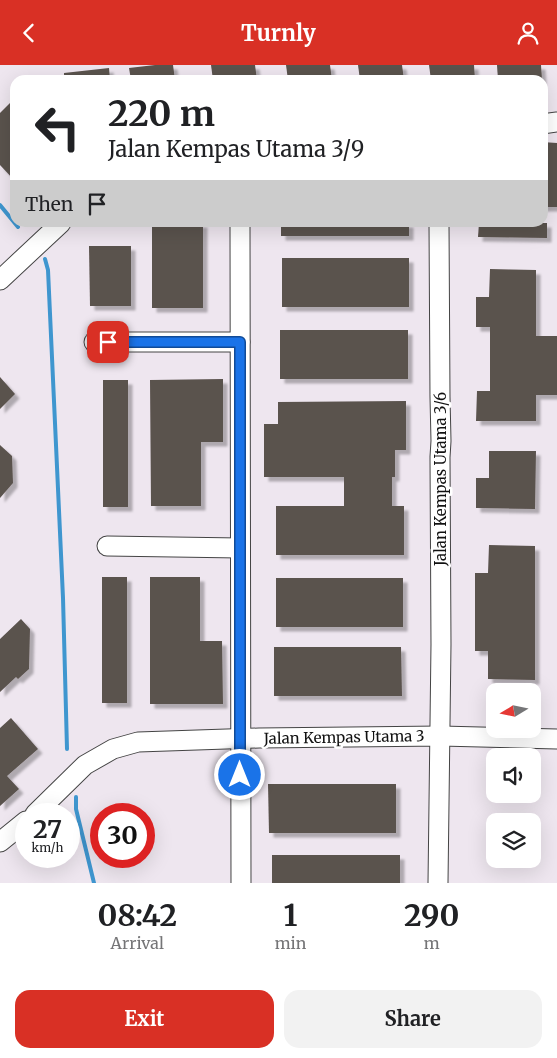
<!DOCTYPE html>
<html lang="en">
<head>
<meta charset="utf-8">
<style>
	:root { --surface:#fff; --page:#f2f2f2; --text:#202124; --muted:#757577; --accent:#d93025 }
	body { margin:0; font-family:Merriweather,serif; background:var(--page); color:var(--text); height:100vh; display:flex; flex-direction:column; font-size:19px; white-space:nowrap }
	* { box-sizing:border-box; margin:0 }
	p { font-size:16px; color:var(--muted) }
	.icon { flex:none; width:28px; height:28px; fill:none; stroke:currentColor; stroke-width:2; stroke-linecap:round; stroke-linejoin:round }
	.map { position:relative; height:818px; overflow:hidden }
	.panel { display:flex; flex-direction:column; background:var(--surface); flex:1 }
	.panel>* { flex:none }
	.guide { position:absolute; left:10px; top:10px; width:538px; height:152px; border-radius:15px; box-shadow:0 5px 20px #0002; background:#fff; color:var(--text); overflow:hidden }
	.needle { width:32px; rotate:260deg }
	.tools { position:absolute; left:486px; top:618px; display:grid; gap:10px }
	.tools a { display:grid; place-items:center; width:55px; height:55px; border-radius:10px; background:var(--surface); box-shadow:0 5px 20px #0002; font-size:25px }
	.speed { position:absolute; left:15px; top:738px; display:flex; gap:10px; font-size:25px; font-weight:700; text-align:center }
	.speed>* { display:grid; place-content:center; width:65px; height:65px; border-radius:50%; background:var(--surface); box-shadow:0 5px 20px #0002; line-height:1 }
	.speed small { font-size:12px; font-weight:400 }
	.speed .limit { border:8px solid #d22; background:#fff; color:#111 }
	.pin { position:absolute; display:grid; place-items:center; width:42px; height:42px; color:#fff; margin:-21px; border-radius:10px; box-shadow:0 2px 8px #0006 }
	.me { position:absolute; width:55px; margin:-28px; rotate:0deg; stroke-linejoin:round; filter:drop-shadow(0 0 4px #0008) }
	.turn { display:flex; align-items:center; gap:18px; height:105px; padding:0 15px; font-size:22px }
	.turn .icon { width:65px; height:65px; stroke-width:2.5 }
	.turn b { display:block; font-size:35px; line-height:42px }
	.then { display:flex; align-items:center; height:48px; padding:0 15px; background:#0003; gap:10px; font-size:19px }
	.eta { display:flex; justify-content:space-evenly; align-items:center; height:85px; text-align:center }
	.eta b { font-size:30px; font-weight:700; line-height:35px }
	.button { display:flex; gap:10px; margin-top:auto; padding:10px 15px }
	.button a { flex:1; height:58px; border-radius:15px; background:var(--accent); color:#fff; font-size:20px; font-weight:700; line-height:58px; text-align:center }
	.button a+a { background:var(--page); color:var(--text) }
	header { display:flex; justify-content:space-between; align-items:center; height:65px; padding:0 15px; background:var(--accent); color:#fff; font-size:22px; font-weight:700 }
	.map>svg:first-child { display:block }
	.industrial { fill:#eee6ef; fill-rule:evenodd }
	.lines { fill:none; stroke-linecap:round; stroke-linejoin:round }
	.stream { stroke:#3f96cf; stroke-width:4 }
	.building { fill:#5a524d; filter:url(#shadow) }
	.minor-casing { stroke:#444; stroke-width:21 }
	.minor { stroke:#fff; stroke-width:19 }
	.route-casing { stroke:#114b97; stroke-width:12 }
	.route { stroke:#1a73e8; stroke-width:9 }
	.labels { text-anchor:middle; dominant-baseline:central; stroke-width:5; stroke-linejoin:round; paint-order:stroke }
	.street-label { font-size:15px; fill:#111; stroke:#fff }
</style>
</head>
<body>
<header><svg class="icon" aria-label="back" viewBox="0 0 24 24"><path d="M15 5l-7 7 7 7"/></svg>Turnly<svg class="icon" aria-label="person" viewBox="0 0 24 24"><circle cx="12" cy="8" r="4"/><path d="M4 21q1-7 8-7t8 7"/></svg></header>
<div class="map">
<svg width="557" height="818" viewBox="0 0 557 818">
	<defs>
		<filter id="shadow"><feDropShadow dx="4.5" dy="4.5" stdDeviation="1" flood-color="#0004"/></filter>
	</defs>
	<rect width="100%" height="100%" fill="#fffdf5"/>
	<!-- industrial -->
	<path class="industrial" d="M 0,0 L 557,0 L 557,818 L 0,818 ZM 15,15 L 542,15 L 542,158 L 15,158 ZM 495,626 L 532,626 L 532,664 L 495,664 ZM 495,691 L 532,691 L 532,729 L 495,729 ZM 26,749 L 69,749 L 69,791 L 26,791 ZM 101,749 L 144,749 L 144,791 L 101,791 ZM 495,756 L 532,756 L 532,794 L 495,794 Z"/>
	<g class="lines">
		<!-- stream -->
		<g class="stream">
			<polyline points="0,140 18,162"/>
			<polyline points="45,194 48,205 63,533 67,684"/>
			<polyline points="76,732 76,744 94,818"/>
		</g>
	</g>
	<!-- building -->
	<g class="building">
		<polygon points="155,0 173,0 175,15 131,15 129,3"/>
		<polygon points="211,0 255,0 257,15 213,15"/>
		<polygon points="286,0 330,0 332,15 288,15"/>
		<polygon points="358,0 402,0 404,15 360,15"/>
		<polygon points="429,0 474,0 475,15 431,15"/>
		<polygon points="497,0 541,0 542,15 498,15"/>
		<polygon points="109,3 110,15 64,15 64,8"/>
		<polygon points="15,33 15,116 0,100 0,48"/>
		<polygon points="542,77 557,78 557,142 542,142"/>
		<rect x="152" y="158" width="51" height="85"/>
		<rect x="281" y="158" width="128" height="13"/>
		<polygon points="479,158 547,158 547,173 478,172"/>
		<polygon points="89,181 131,181 131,241 90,241"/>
		<rect x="282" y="193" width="127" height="49"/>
		<polygon points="490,204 536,205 536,271 557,271 557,330 536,330 536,356 476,356 477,326 490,326 490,262 476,262 476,232 489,232"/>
		<rect x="280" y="265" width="128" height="49"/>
		<polygon points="0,312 15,329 0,344"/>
		<polygon points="223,314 223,377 201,377 201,441 151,441 150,315"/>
		<rect x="103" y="315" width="25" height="127"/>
		<polygon points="406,336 406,385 395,385 395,412 392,412 392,441 404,441 404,490 276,490 276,441 344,441 344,412 264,412 264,359 278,359 278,337"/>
		<polygon points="0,380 12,391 13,418 0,433"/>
		<polygon points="489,386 536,386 535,444 476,443 476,413 489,413"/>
		<polygon points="489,480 535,481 535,615 488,614 488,586 475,586 475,508 488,508"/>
		<rect x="102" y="512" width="25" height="126"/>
		<polygon points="150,512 200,512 200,576 222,576 223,639 150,639"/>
		<rect x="276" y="513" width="127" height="49"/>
		<polygon points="21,554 30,564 29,604 18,614 16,612 0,627 0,574"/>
		<polygon points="274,582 401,582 402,631 274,631"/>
		<polygon points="11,653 38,684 7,711 19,724 0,741 0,663"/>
		<polygon points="268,719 396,719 396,768 269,768"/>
		<rect x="272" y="790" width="128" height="28"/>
	</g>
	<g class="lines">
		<!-- minor casing -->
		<g class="minor-casing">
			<g id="minor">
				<polyline points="542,59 557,57"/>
				<polyline points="240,158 241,818"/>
				<polyline points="0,215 61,158"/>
				<polyline points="94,277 240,277"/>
				<polyline points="107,481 240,483"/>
				<polyline points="35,749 85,700 113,684 138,677 259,673 441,671 557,674"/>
				<polyline points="0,777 26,756"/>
				<polyline points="438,818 441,579 440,392 441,376 440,332 439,158"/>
			</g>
		</g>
		<!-- minor -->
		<use href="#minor" class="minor"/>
	</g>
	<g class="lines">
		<!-- route casing -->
		<g class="route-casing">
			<polyline id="route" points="108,277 240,277 240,710"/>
		</g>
		<!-- route -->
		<use href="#route" class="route"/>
	</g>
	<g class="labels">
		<!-- street labels -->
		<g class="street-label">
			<text transform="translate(440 414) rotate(-90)">Jalan Kempas Utama 3/6</text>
			<text transform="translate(344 672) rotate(-1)">Jalan Kempas Utama 3</text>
		</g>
	</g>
</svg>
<div class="tools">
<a><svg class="needle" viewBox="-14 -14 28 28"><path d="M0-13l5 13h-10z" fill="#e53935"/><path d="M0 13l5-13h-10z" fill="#757577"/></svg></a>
<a><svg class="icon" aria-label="sound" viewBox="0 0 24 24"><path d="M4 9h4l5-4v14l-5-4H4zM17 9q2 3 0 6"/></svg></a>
<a><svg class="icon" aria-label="layers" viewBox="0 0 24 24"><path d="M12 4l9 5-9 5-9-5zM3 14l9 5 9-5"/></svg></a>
</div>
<div class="speed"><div>27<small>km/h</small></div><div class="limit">30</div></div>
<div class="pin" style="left:108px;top:277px;background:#d93025"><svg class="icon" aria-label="arrive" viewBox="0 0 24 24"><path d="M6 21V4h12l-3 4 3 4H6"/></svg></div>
<svg class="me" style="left:240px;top:710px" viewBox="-20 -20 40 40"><circle r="17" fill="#1a73e8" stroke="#fff" stroke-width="3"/><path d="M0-11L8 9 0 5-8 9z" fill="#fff"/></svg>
<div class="guide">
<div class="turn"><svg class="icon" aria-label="left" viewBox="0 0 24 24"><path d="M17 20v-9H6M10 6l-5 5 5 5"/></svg><div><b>220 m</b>Jalan Kempas Utama 3/9</div></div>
<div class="then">Then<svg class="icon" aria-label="arrive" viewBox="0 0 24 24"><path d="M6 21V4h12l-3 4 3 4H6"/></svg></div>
</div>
</div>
<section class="panel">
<div class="eta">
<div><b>08:42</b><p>Arrival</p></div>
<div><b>1</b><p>min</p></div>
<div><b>290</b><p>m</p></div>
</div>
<div class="button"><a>Exit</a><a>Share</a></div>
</section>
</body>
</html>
